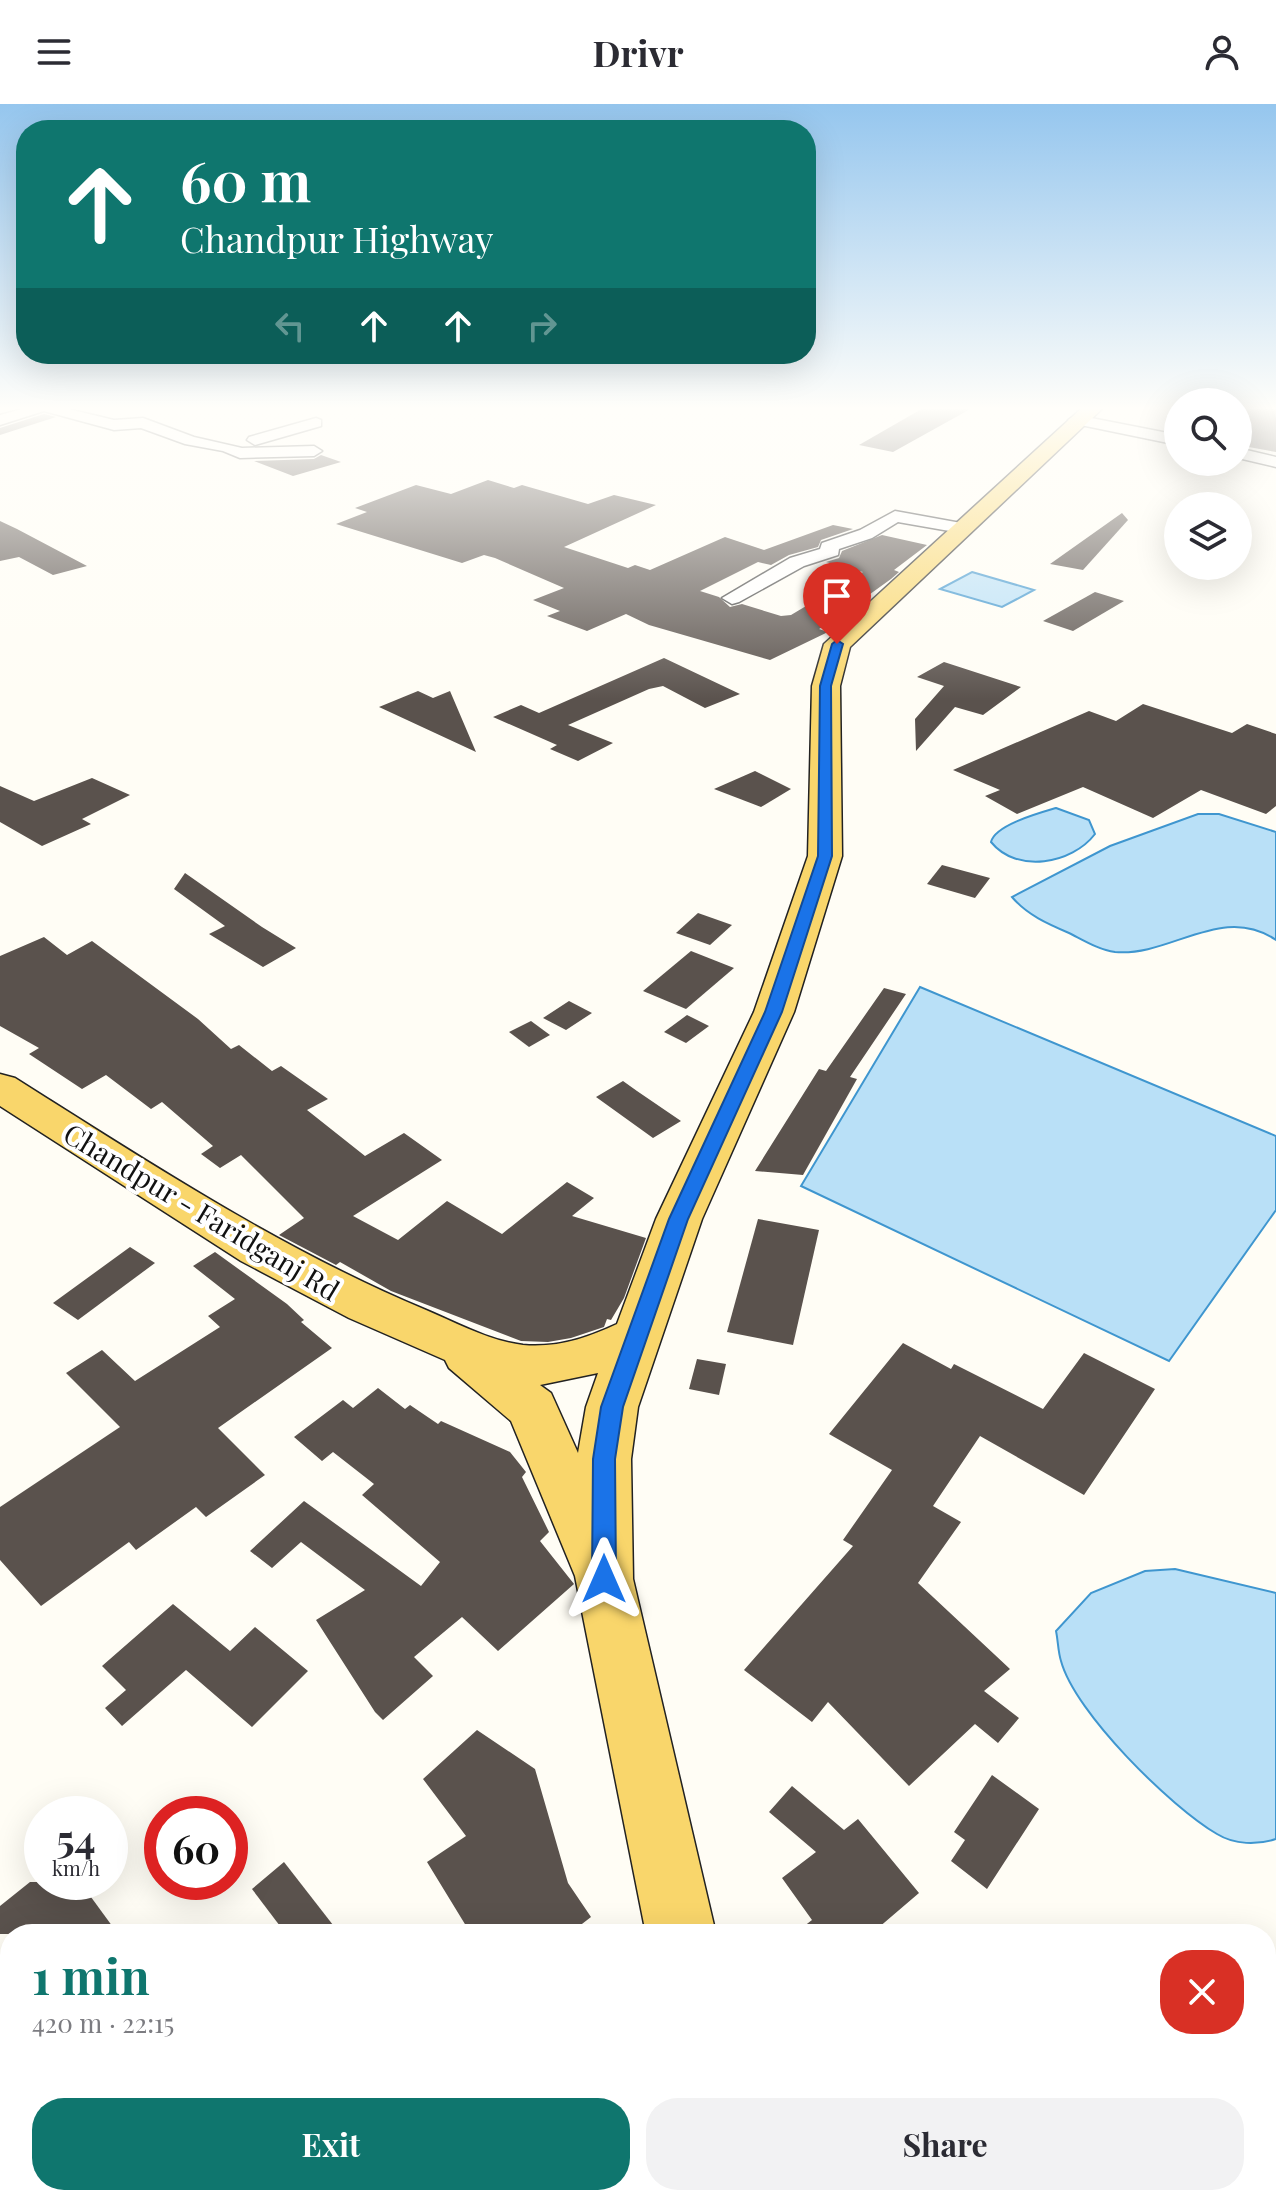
<!DOCTYPE html>
<html lang="en">
<head>
<meta charset="utf-8">
<style>
	:root { --surface:#fff; --page:#f2f2f3; --text:#2b2b33; --muted:#7c7c81; --accent:#0f766e }
	body { margin:0; font-family:"Playfair Display",serif; background:var(--page); color:var(--text); height:100vh; display:flex; flex-direction:column; font-size:30px; white-space:nowrap }
	* { box-sizing:border-box; margin:0 }
	p { font-size:26px; color:var(--muted) }
	.icon { flex:none; width:44px; height:44px; fill:none; stroke:currentColor; stroke-width:2; stroke-linecap:round; stroke-linejoin:round }
	.map { position:relative; flex:1; overflow:hidden }
	.drawer { position:absolute; left:0px; top:1820px; width:1276px; height:282px; display:flex; flex-direction:column; background:var(--surface); border-radius:32px 32px 0 0; box-shadow:0 8px 32px #0002 }
	.drawer>* { flex:none }
	.banner { position:absolute; left:16px; top:16px; width:800px; height:244px; border-radius:32px; box-shadow:0 8px 32px #0002; background:#0f766e; color:#fff; overflow:hidden }
	.tools { position:absolute; left:1164px; top:284px; display:grid; gap:16px }
	.tools a { display:grid; place-items:center; width:88px; height:88px; border-radius:50%; background:var(--surface); box-shadow:0 8px 32px #0002; font-size:40px }
	.speed { position:absolute; left:24px; top:1692px; display:flex; gap:16px; font-size:40px; font-weight:700; text-align:center }
	.speed>* { display:grid; place-content:center; width:104px; height:104px; border-radius:50%; background:var(--surface); box-shadow:0 8px 32px #0002; line-height:1 }
	.speed small { font-size:20px; font-weight:400 }
	.speed .limit { border:12px solid #d22; background:#fff; color:#111 }
	.pin { position:absolute; display:grid; place-items:center; width:68px; height:68px; color:#fff; margin:-82px -34px; border-radius:50% 50% 50% 0; rotate:-45deg; box-shadow:0 0 8px #0007 }
	.pin .icon { rotate:45deg }
	.me { position:absolute; width:88px; margin:-44px; rotate:0deg; stroke-linejoin:round; filter:drop-shadow(0 0 6px #0008) }
	.turn { display:flex; align-items:center; gap:28px; height:168px; padding:0 32px; font-size:36px }
	.turn .icon { width:104px; height:104px; stroke-width:2.5 }
	.turn b { display:block; font-size:56px; line-height:68px }
	.lanes { display:flex; align-items:center; height:76px; padding:0 32px; background:#0003; justify-content:center; gap:40px; direction:ltr }
	.lanes .off { opacity:.35 }
	.round { display:grid; place-items:center; flex:none; width:84px; height:84px; border-radius:32px; background:var(--page) }
	.headline { display:flex; align-items:center; justify-content:space-between; height:136px; padding:0 32px }
	h1 { font-size:48px; font-weight:700; line-height:60px; color:var(--accent) }
	.cta { display:flex; gap:16px; margin-top:auto; padding:16px 32px }
	.cta a { flex:1; height:92px; border-radius:32px; background:var(--accent); color:#fff; font-size:32px; font-weight:700; line-height:92px; text-align:center }
	.cta a+a { background:var(--page); color:var(--text) }
	header { display:flex; justify-content:space-between; align-items:center; height:104px; padding:0 32px; background:var(--surface); font-size:36px; font-weight:700 }
	.map>svg:first-child { display:block }
	.water { fill:#b9e0f7; stroke:#3f96cf; stroke-width:2 }
	.building { fill:#5a524d }
	.lines { fill:none; stroke-linecap:round; stroke-linejoin:round }
	.minor-casing { stroke:#444; stroke-width:3 }
	.major-casing { stroke:#222; stroke-width:3 }
	.minor { fill:#fff; fill-rule:evenodd }
	.major { fill:#f9d66b; fill-rule:evenodd }
	.route { fill:#1a73e8; stroke:#114b97; stroke-width:2 }
	.labels { text-anchor:middle; dominant-baseline:central; stroke-width:8; stroke-linejoin:round; paint-order:stroke }
	.street-label { font-size:28px; fill:#111; stroke:#fff }
</style>
</head>
<body>
<header><svg class="icon" aria-label="menu" viewBox="0 0 24 24"><path d="M4 6h16M4 12h16M4 18h16"/></svg>Drivr<svg class="icon" aria-label="person" viewBox="0 0 24 24"><circle cx="12" cy="8" r="4"/><path d="M4 21q1-7 8-7t8 7"/></svg></header>
<div class="map">
<svg width="1276" height="2101" viewBox="0 0 1276 2101">
	<rect width="100%" height="100%" fill="#fffdf5"/>
	<!-- water -->
	<g class="water">
		<polygon points="972,468 1034,486 1002,503 940,485"/>
		<path d="M 1056,704 L 1089,716 L 1095,730 C 1072,760 1017,770 991,738 C 995,721 1039,709 1056,704 Z"/>
		<path d="M 1198,710 L 1219,710 L 1276,728 L 1276,836 C 1222,799 1171,853 1115,848 C 1099,846 1083,836 1069,829 C 1048,820 1027,811 1012,793 L 1110,742 Z"/>
		<polygon points="920,883 1276,1032 1276,1106 1169,1257 801,1082"/>
		<path d="M 1175,1465 L 1276,1489 L 1276,1735 C 1257,1741 1235,1741 1217,1730 C 1171,1703 1075,1609 1061,1557 C 1058,1548 1058,1536 1056,1527 L 1091,1489 L 1145,1467 Z"/>
	</g>
	<!-- building -->
	<g class="building">
		<polygon points="925,303 974,303 893,348 859,341"/>
		<polygon points="1238,303 1276,303 1276,348 1238,341"/>
		<polygon points="44,310 56,313 0,331 0,324"/>
		<polygon points="321,351 341,358 293,372 254,357 314,355"/>
		<polygon points="488,376 514,384 522,381 588,400 614,391 656,401 564,443 628,464 635,461 650,466 725,433 764,446 833,421 853,425 821,436 818,443 789,451 771,461 758,458 700,487 719,493 730,503 742,500 781,512 791,511 863,468 826,458 839,454 842,447 882,431 927,441 894,466 899,468 891,475 852,503 856,504 819,525 828,528 770,556 649,521 626,510 587,527 547,512 560,507 533,496 564,484 495,454 484,451 462,459 336,420 367,408 355,404 416,381 451,390"/>
		<polygon points="1122,409 1128,416 1083,466 1050,460"/>
		<polygon points="0,417 17,425 87,462 53,471 19,453 0,457"/>
		<polygon points="1095,488 1124,497 1073,527 1043,517"/>
		<polygon points="664,554 740,590 705,604 663,582 649,585 568,621 613,639 578,657 550,645 557,641 493,613 521,601 539,609"/>
		<polygon points="944,558 1021,583 983,611 955,603 916,647 915,615 944,582 917,573"/>
		<polygon points="418,587 433,594 450,587 476,648 379,603"/>
		<polygon points="1143,600 1232,629 1247,620 1276,630 1276,702 1266,710 1201,686 1153,714 1083,683 1017,710 985,692 1000,686 953,666 1089,607 1116,617"/>
		<polygon points="755,667 791,685 761,703 714,685"/>
		<polygon points="92,674 130,691 82,715 91,720 42,742 0,718 0,682 34,697"/>
		<polygon points="942,761 990,774 975,794 927,780"/>
		<polygon points="185,769 262,823 296,844 263,863 209,830 225,822 174,785"/>
		<polygon points="698,809 732,821 710,841 676,829"/>
		<polygon points="44,833 67,851 92,837 198,915 231,945 239,941 272,967 281,962 328,995 307,1006 365,1052 404,1029 442,1056 353,1112 398,1136 447,1097 502,1130 567,1078 594,1094 572,1112 646,1134 624,1194 611,1216 607,1215 604,1223 571,1234 548,1238 521,1237 391,1187 340,1158 336,1161 279,1131 304,1114 241,1051 220,1064 201,1050 213,1042 162,998 151,1005 106,971 82,985 29,950 39,944 0,922 0,852"/>
		<polygon points="691,847 734,864 686,905 643,887"/>
		<polygon points="884,884 906,890 850,973 857,975 803,1071 755,1067 819,965 826,967"/>
		<polygon points="569,897 592,909 566,926 543,914"/>
		<polygon points="687,911 709,922 686,939 664,928"/>
		<polygon points="531,917 550,931 529,943 509,928"/>
		<polygon points="623,977 637,987 681,1017 653,1034 596,993"/>
		<polygon points="758,1115 819,1126 793,1241 727,1228"/>
		<polygon points="130,1143 155,1159 78,1216 53,1199"/>
		<polygon points="215,1148 287,1200 304,1216 301,1218 332,1244 218,1324 265,1371 206,1413 196,1403 136,1446 129,1438 41,1502 0,1456 0,1403 120,1323 66,1269 102,1246 135,1277 220,1223 208,1212 235,1195 193,1162"/>
		<polygon points="903,1239 951,1265 954,1260 1043,1305 1084,1249 1155,1285 1084,1391 980,1332 933,1402 961,1418 918,1479 1010,1565 984,1587 1019,1614 998,1639 975,1620 909,1682 828,1598 812,1618 744,1566 853,1442 843,1436 892,1366 829,1330"/>
		<polygon points="697,1255 726,1260 719,1291 689,1285"/>
		<polygon points="378,1284 405,1305 410,1301 438,1320 441,1317 510,1348 526,1368 522,1373 549,1428 540,1437 574,1480 498,1547 462,1513 414,1553 433,1572 383,1616 375,1608 316,1516 365,1486 301,1438 272,1464 250,1447 304,1397 421,1482 440,1458 362,1391 374,1380 333,1348 322,1357 294,1333 343,1296 353,1304"/>
		<polygon points="173,1500 230,1547 255,1523 308,1567 252,1623 186,1566 122,1622 105,1604 126,1586 102,1562"/>
		<polygon points="477,1626 535,1665 568,1779 591,1813 569,1830 471,1830 427,1758 466,1732 423,1675"/>
		<polygon points="992,1671 1039,1705 987,1785 951,1757 965,1736 954,1728"/>
		<polygon points="792,1682 844,1726 858,1715 919,1789 871,1830 794,1830 812,1816 782,1774 816,1748 769,1708"/>
		<polygon points="284,1758 340,1830 286,1830 252,1785"/>
		<polygon points="30,1778 80,1778 118,1830 0,1830 0,1802"/>
	</g>
	<g class="lines">
		<!-- minor casing -->
		<g class="minor-casing">
			<g id="minor">
				<polygon points="29,303 60,303 114,316 143,314 194,333 242,344 314,342 322,347 314,352 240,354 223,347 185,340 141,324 114,326 44,307 0,321 0,311"/>
				<polygon points="1076,311 1178,331 1178,341 1071,319 1068,316"/>
				<polygon points="316,314 321,316 321,322 255,341 247,336 249,333"/>
				<polygon points="1238,344 1276,353 1276,363 1238,354"/>
				<polygon points="895,407 961,419 970,424 961,429 898,418 872,434 839,445 838,451 804,462 739,498 732,500 722,494 790,454 820,445 822,439 860,426"/>
			</g>
		</g>
		<!-- major casing -->
		<g class="major-casing">
			<g id="major">
				<path d="M 1083,303 L 1104,303 L 850,543 L 840,582 L 842,752 L 794,908 L 702,1115 L 638,1303 L 631,1355 L 633,1475 L 716,1830 L 646,1830 L 575,1472 L 511,1317 L 449,1264 L 445,1256 L 349,1214 L 241,1157 L 0,1002 L 0,970 L 15,974 C 148,1058 280,1145 426,1206 C 457,1219 489,1237 523,1241 C 557,1244 587,1234 617,1220 L 656,1115 L 754,908 L 808,752 L 812,582 L 824,540 ZM 598,1269 L 586,1303 L 578,1349 L 551,1289 L 540,1281 Z"/>
				<polygon points="709,2092 787,2092 791,2101 711,2101"/>
			</g>
		</g>
		<!-- minor -->
		<use href="#minor" class="minor"/>
		<!-- major -->
		<use href="#major" class="major"/>
	</g>
	<!-- sky -->
	<linearGradient id="sky" x2="0" y2="1"><stop stop-color="#95c6ee"/><stop offset="0.51" stop-color="#fffefa"/><stop offset="1" stop-color="#fffefa" stop-opacity="0"/></linearGradient>
	<rect width="1276" height="597" fill="url(#sky)"/>
	<!-- route -->
	<polygon class="route" points="837,536 843,540 831,582 832,752 782,908 688,1115 623,1303 615,1355 616,1475 612,1483 604,1486 595,1483 592,1475 593,1355 601,1303 669,1115 765,908 818,752 820,582 832,540"/>
	<g class="labels">
		<!-- street labels -->
		<g class="street-label">
			<text transform="translate(202 1107) rotate(31)">Chandpur - Faridganj Rd</text>
		</g>
	</g>
</svg>
<div class="tools">
<a><svg class="icon" aria-label="search" viewBox="0 0 24 24"><circle cx="10" cy="10" r="6"/><path d="M15 15l6 6"/></svg></a>
<a><svg class="icon" aria-label="layers" viewBox="0 0 24 24"><path d="M12 4l9 5-9 5-9-5zM3 14l9 5 9-5"/></svg></a>
</div>
<div class="speed"><div>54<small>km/h</small></div><div class="limit">60</div></div>
<div class="pin" style="left:837px;top:540px;background:#d93025"><svg class="icon" aria-label="arrive" viewBox="0 0 24 24"><path d="M6 21V4h12l-3 4 3 4H6"/></svg></div>
<svg class="me" style="left:604px;top:1475px" viewBox="-20 -20 40 40"><path d="M0-17L14 15 0 8-14 15z" fill="#1a73e8" stroke="#fff" stroke-width="4"/></svg>
<div class="banner">
<div class="turn"><svg class="icon" aria-label="ahead" viewBox="0 0 24 24"><path d="M12 20V5M6 11l6-6 6 6"/></svg><div><b>60 m</b>Chandpur Highway</div></div>
<div class="lanes"><svg class="icon off" aria-label="left" viewBox="0 0 24 24"><path d="M17 20v-9H6M10 6l-5 5 5 5"/></svg><svg class="icon" aria-label="ahead" viewBox="0 0 24 24"><path d="M12 20V5M6 11l6-6 6 6"/></svg><svg class="icon" aria-label="ahead" viewBox="0 0 24 24"><path d="M12 20V5M6 11l6-6 6 6"/></svg><svg class="icon off" aria-label="right" viewBox="0 0 24 24"><path d="M7 20v-9h11M14 6l5 5-5 5"/></svg></div>
</div>
<section class="drawer">
<div class="headline"><div><h1>1 min</h1><p>420 m · 22:15</p></div><a class="round" style="background:#d93025;color:#fff"><svg class="icon" aria-label="close" viewBox="0 0 24 24"><path d="M6 6l12 12M18 6L6 18"/></svg></a></div>
<div class="cta"><a>Exit</a><a>Share</a></div>
</section>
</div>
</body>
</html>
